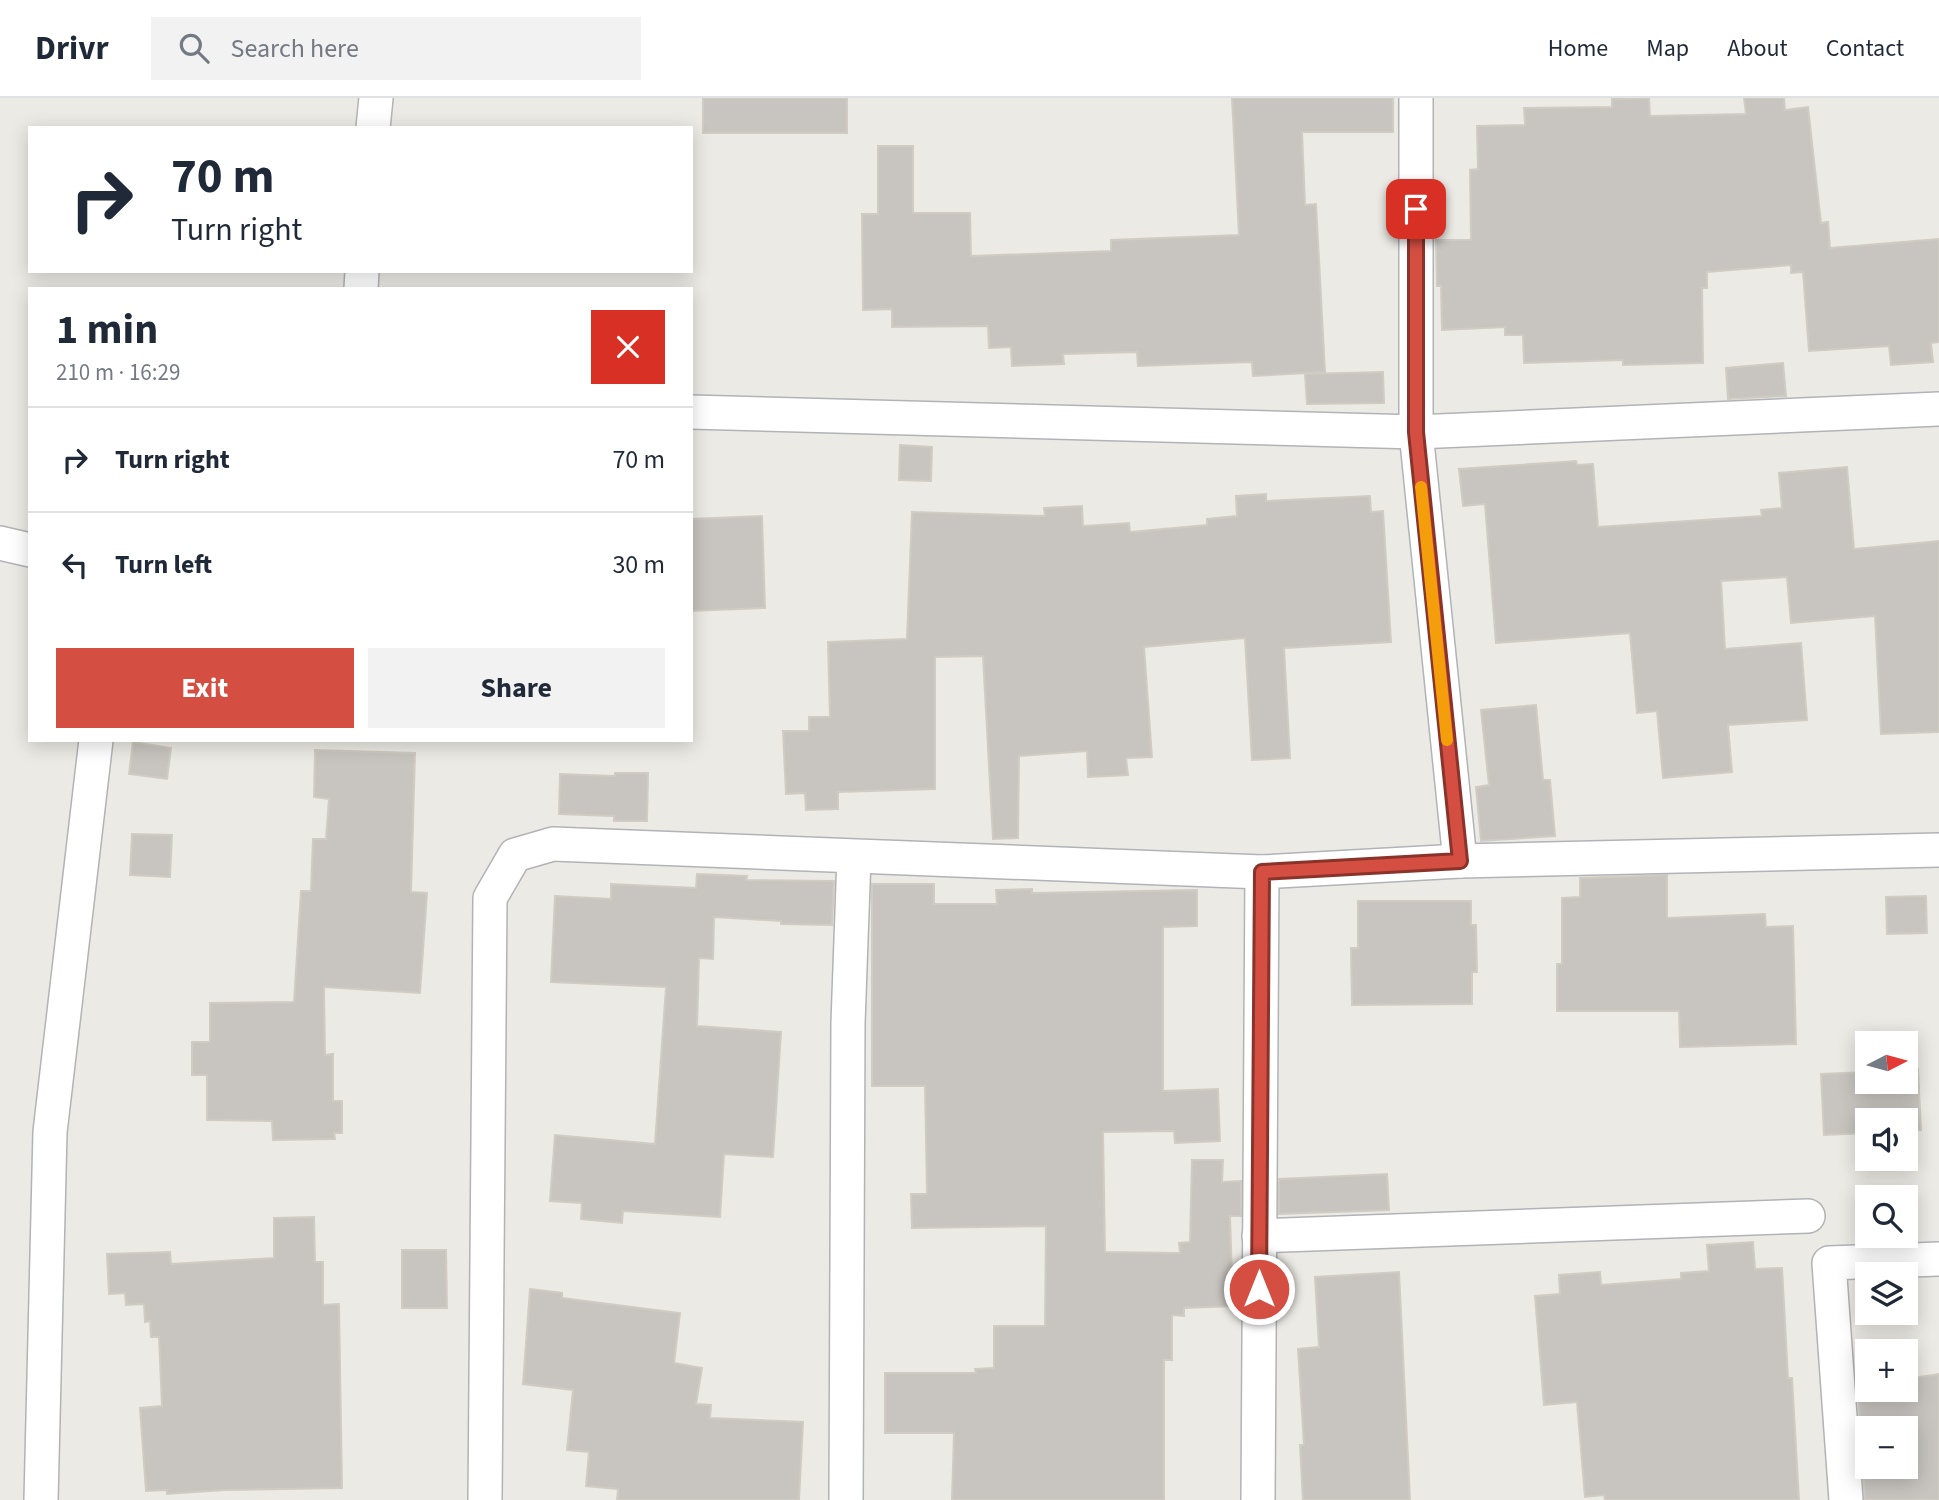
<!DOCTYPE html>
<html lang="en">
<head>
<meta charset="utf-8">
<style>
	:root { --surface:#fff; --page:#f2f2f3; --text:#1f2937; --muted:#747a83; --line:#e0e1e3; --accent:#d44e42 }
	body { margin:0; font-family:"Source Sans 3",sans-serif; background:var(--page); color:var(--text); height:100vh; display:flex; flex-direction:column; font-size:26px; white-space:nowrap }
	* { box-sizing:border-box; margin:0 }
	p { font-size:23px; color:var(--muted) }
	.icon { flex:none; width:38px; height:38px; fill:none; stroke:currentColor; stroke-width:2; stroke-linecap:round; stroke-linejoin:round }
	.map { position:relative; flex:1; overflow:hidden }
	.side { position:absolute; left:28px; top:189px; width:665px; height:455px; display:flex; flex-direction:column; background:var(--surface); border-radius:0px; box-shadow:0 4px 18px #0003 }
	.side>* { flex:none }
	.top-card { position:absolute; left:28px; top:28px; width:665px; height:147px; border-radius:0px; box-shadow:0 4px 18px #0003; background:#fff; color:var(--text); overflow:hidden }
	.needle { width:46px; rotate:84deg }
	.tools { position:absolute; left:1855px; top:933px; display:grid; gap:14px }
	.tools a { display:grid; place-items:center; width:63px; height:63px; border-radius:0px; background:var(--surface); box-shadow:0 4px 18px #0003; font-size:35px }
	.pin { position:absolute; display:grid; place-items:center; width:60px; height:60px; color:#fff; margin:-30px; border-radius:14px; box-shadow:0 4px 10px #0006 }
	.me { position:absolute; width:77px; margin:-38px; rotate:0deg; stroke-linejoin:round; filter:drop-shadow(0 0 5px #0008) }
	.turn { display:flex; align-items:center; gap:24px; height:147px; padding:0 28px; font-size:32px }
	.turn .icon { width:91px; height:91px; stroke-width:2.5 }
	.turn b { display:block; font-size:49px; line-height:60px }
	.round { display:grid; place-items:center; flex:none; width:74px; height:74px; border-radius:0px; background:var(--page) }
	.headline { display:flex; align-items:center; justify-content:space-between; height:119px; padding:0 28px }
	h1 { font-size:42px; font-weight:700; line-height:52px }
	.cta { display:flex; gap:14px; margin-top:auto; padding:14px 28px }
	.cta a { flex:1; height:80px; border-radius:0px; background:var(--accent); color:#fff; font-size:28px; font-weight:700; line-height:80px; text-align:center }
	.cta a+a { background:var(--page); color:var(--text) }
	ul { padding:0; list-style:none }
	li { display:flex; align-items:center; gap:21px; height:105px; padding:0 28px; border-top:2px solid var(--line) }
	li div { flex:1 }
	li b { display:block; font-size:26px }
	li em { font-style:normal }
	header { display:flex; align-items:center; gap:42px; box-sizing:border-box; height:98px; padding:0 35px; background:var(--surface); border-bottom:2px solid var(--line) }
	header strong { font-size:33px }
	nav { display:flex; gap:38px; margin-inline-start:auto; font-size:24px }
	.search { width:490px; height:63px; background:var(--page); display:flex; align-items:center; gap:18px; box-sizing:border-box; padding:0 24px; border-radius:0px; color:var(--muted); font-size:26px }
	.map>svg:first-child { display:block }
	.building { fill:#c8c5c0; stroke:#d0ccc3; stroke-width:2; fill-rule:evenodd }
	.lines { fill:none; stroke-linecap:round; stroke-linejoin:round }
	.street-casing { stroke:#b1b3b7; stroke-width:36 }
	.street { stroke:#fff; stroke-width:33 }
	.route-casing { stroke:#8a332b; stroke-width:18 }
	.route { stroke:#d44e42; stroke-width:12 }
	.slow { stroke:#f59e0b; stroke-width:12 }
</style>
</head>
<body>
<header>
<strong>Drivr</strong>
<div class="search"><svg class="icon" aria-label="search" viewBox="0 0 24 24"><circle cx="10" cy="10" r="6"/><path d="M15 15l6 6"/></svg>Search here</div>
<nav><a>Home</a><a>Map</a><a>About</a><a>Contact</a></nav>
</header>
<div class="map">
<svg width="1939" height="1402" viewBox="0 0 1939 1402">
	<rect width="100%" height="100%" fill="#eceae4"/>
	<!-- building -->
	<g class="building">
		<rect x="703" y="0" width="144" height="35"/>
		<polygon points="1232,0 1393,0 1393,34 1302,34 1305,107 1316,106 1325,274 1253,278 1252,264 1138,268 1137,254 1063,256 1064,266 1012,268 1011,249 989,250 988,228 892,229 892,211 863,212 862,116 878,116 878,48 913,48 913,115 970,115 971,158 1111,153 1111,142 1239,137"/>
		<polygon points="1649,0 1650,18 1746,16 1744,0 1784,0 1785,12 1808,9 1821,125 1828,124 1830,150 1939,141 1939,244 1931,245 1933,264 1891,267 1889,248 1809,253 1803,174 1791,175 1791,167 1707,174 1707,190 1702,190 1703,265 1623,267 1623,262 1524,265 1523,237 1505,237 1505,229 1442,232 1441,188 1437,188 1436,142 1471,142 1470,72 1478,71 1477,28 1525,27 1524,10 1612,9 1612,1"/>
		<polygon points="1783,265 1786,298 1728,301 1726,270"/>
		<polygon points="1383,274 1384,305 1307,306 1305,276"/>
		<polygon points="900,347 932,349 931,383 899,382"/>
		<polygon points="1576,363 1577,367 1593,366 1598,429 1762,418 1761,412 1782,410 1779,375 1847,369 1854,451 1939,443 1939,634 1881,636 1875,518 1791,525 1787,479 1721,483 1725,551 1801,545 1807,622 1728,627 1732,674 1663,680 1657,613 1637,615 1630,535 1496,545 1485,406 1463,408 1459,371"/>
		<polygon points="1266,396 1266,403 1370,398 1371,414 1383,413 1391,544 1284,550 1290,660 1252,662 1245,540 1144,549 1152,659 1126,660 1128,677 1088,679 1087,653 1019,658 1018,740 993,741 983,558 935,559 935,691 838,694 838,711 806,712 805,695 786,696 783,633 809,633 809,619 830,619 828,544 907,541 912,414 1045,418 1044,410 1082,408 1083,428 1129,425 1130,434 1207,427 1207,421 1237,418 1236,398"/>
		<polygon points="762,418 765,510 691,513 691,421"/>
		<polygon points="1536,607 1543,682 1550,682 1555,738 1481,743 1476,689 1489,687 1481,612"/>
		<polygon points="133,644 171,650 167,681 129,676"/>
		<polygon points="315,652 415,655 411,794 427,795 420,895 324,889 325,957 333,956 333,1003 342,1003 342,1035 334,1035 335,1041 273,1042 272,1023 207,1022 207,977 192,977 192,944 210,944 210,905 294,904 301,793 311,793 313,741 326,741 329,701 314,699"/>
		<polygon points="615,675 648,675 647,723 614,723 614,718 559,716 560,676 615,678"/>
		<polygon points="132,736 172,737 170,779 130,777"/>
		<polygon points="697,776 747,778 746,782 834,783 832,827 781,826 781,823 714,819 713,861 699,860 697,928 781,934 773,1059 724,1056 720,1119 623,1113 622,1125 581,1121 582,1105 550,1103 555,1037 655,1046 666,889 551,884 555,798 611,801 611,786 696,790"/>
		<polygon points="1667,777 1667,820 1765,816 1766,829 1793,828 1796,946 1680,949 1679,913 1557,913 1557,866 1562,866 1562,800 1580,799 1580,780"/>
		<polygon points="872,786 934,786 934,806 997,806 996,792 1032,791 1032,795 1197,792 1197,828 1163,829 1163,993 1218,991 1220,1043 1175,1045 1174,1033 1103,1034 1105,1154 1180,1155 1179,1145 1190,1144 1192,1062 1223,1062 1222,1084 1241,1083 1241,1118 1230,1118 1233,1208 1184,1210 1184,1218 1172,1217 1172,1262 1164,1262 1164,1402 952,1402 954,1335 885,1335 885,1275 976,1275 975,1271 994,1270 994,1228 1045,1228 1046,1128 912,1130 911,1096 927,1096 925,988 872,988"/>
		<polygon points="1926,798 1927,835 1887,836 1886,799"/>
		<polygon points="1358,803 1471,803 1471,827 1476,827 1477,874 1472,874 1472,906 1352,907 1351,850 1358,850"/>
		<polygon points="1918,971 1921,1032 1906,1033 1906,1022 1867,1022 1867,1035 1824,1037 1821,976 1867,974 1867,984 1906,984 1906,972"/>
		<polygon points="1387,1076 1389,1112 1279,1116 1279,1081"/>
		<polygon points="314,1119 315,1164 323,1164 323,1207 339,1206 342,1390 225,1392 167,1396 167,1392 146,1393 140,1310 162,1308 159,1239 151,1239 150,1223 145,1224 144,1206 126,1207 125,1195 109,1196 107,1156 170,1154 171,1166 274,1160 274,1120"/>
		<polygon points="1753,1144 1755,1171 1782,1170 1788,1280 1792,1280 1799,1402 1605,1402 1604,1397 1585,1399 1577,1304 1544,1307 1535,1198 1560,1196 1559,1177 1600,1174 1601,1187 1681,1181 1681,1175 1709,1173 1707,1147"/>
		<polygon points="402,1152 446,1152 447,1210 402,1210"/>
		<polygon points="1399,1174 1410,1402 1303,1402 1300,1347 1304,1347 1298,1251 1319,1249 1315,1179"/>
		<polygon points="530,1191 562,1195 562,1200 680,1215 674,1265 702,1270 696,1306 711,1307 710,1320 803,1324 799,1402 617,1402 618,1391 586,1388 589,1354 567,1352 573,1292 523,1286"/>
		<path d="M 1939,1276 L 1939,1402 L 1865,1402 L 1858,1296 L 1885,1292 L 1906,1292 L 1906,1281 ZM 1867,1330 L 1906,1330 L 1906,1368 L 1867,1368 Z"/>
	</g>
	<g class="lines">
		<!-- street casing -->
		<g class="street-casing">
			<g id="street">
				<polyline points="1416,0 1416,334 1460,763"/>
				<polyline points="373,30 376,0"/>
				<polyline points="361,191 362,173"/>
				<polyline points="691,314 1416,334 1939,311"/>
				<polyline points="0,445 30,452"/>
				<polyline points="1259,1138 1808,1118"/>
				<polyline points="41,1402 50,1034 96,642"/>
				<polyline points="485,1402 490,800 515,757 553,746 1262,774"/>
				<polyline points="846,1402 848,925 854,759"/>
				<polyline points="1258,1402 1262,774 1460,763 1939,752"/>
				<polyline points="1846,1402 1829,1165 1939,1161"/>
			</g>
		</g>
		<!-- street -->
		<use href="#street" class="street"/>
	</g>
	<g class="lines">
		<!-- route casing -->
		<g class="route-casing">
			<polyline id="route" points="1259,1191 1262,774 1460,763 1416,334 1416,111"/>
		</g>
		<!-- route -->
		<use href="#route" class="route"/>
		<!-- slow -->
		<polyline class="slow" points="1421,389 1447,642"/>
	</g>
</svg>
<div class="tools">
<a><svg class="needle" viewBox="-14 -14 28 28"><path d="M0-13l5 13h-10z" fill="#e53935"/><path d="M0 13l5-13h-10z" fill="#747a83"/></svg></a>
<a><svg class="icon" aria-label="sound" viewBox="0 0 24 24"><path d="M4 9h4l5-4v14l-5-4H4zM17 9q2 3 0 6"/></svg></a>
<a><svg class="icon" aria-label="search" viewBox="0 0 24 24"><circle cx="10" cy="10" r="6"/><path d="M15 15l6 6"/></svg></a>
<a><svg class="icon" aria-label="layers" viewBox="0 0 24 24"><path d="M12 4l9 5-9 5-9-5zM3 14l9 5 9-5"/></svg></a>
<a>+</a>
<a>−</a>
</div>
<div class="pin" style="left:1416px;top:111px;background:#d93025"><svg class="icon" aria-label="arrive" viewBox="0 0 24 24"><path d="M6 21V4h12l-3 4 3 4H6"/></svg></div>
<svg class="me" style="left:1259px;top:1191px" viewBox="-20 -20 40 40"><circle r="17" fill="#d44e42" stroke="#fff" stroke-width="3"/><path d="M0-11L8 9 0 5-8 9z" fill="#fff"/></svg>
<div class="top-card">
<div class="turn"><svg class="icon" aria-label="right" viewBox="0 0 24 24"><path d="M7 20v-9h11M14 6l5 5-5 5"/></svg><div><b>70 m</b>Turn right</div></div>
</div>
<section class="side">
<div class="headline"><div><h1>1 min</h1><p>210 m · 16:29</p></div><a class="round" style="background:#d93025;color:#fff"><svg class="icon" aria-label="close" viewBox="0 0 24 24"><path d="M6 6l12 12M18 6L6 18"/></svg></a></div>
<ul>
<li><svg class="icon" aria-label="right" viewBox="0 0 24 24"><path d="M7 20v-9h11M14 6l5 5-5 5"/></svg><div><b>Turn right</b></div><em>70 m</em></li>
<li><svg class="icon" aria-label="left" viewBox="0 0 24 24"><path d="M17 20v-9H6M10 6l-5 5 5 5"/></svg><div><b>Turn left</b></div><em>30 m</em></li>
</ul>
<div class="cta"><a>Exit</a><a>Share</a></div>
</section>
</div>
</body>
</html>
